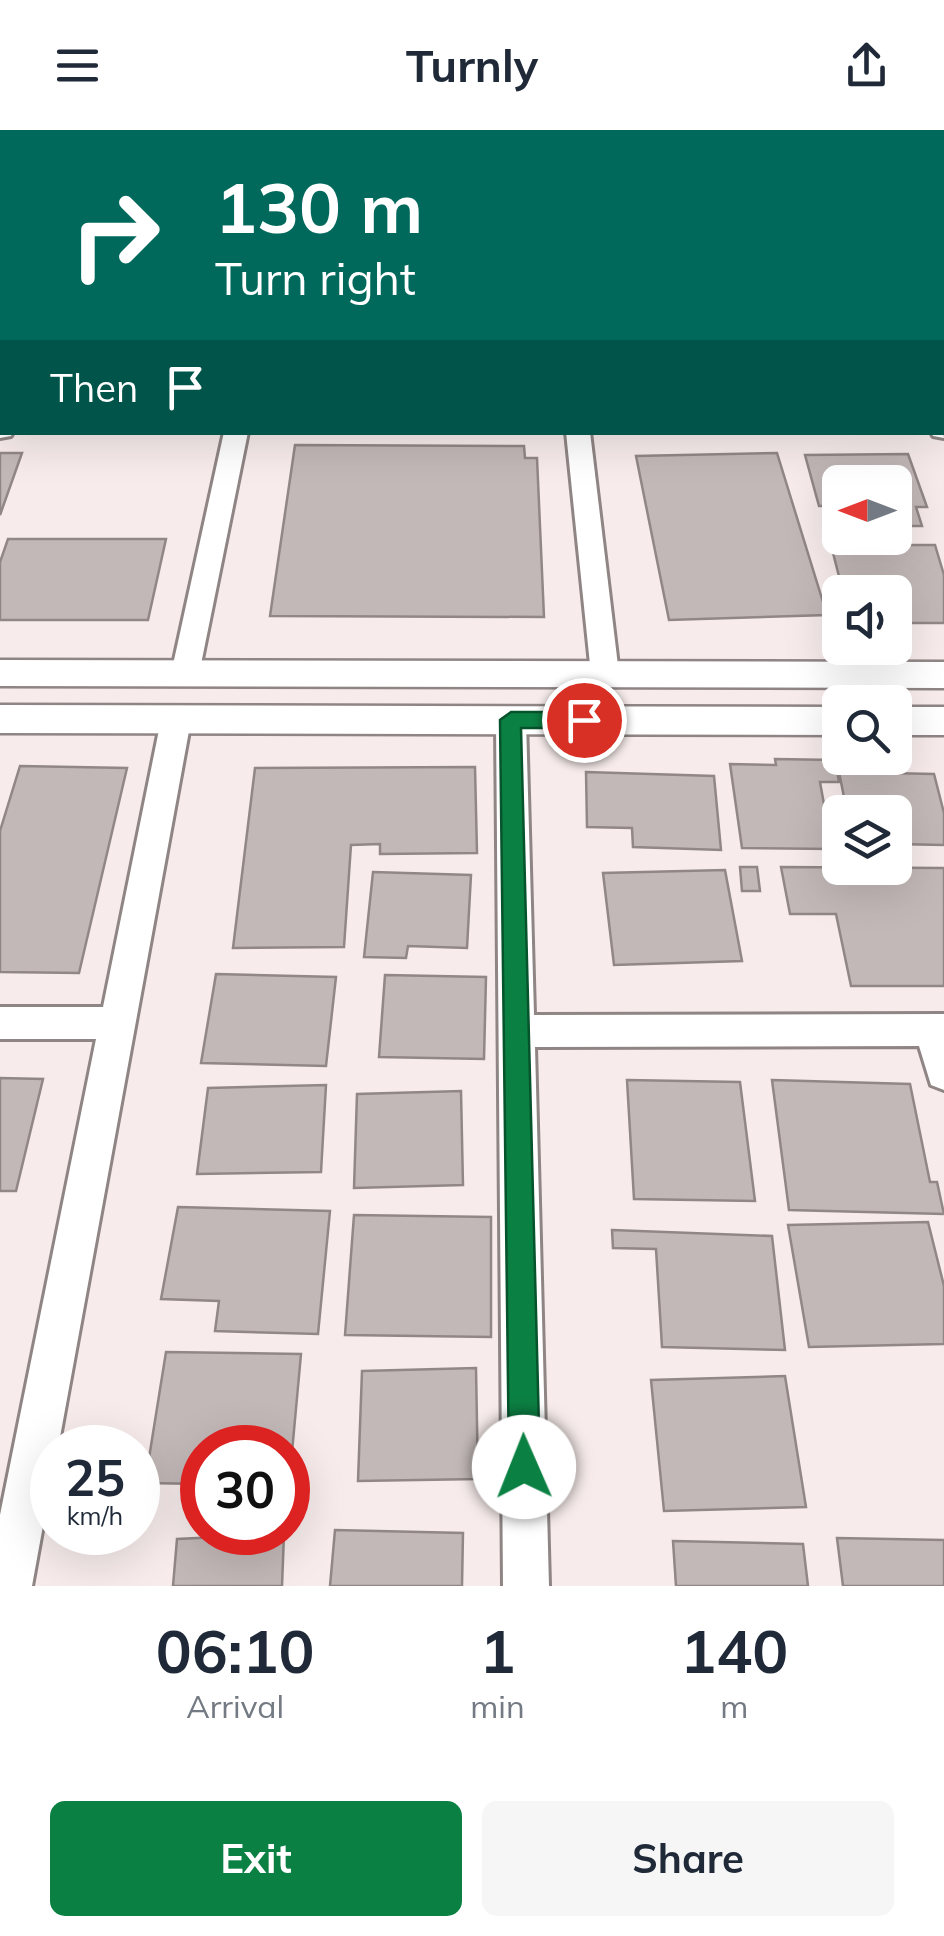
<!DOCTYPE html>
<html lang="en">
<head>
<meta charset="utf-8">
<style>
	:root { --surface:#fff; --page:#f6f6f7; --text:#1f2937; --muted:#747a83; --accent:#0b8043 }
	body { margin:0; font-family:Mulish,sans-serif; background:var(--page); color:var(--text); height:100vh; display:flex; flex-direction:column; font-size:38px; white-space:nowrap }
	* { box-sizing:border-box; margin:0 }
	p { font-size:32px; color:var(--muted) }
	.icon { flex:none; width:55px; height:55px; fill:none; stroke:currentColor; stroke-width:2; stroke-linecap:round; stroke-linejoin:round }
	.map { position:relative; height:1456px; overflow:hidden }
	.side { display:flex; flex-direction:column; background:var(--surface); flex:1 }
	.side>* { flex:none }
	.top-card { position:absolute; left:0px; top:0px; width:945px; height:305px; box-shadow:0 10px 40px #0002; background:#00695c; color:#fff; overflow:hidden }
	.needle { width:65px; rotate:270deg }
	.controls { position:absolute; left:822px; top:335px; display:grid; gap:20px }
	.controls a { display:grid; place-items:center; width:90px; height:90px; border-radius:15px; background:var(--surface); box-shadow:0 10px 40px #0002; font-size:50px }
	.speed { position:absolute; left:30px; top:1295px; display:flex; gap:20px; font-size:50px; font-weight:700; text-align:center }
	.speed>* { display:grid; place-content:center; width:130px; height:130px; border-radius:50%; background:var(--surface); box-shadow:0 10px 40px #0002; line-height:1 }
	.speed small { font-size:25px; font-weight:400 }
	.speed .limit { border:15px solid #d22; background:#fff; color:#111 }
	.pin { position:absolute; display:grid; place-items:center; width:85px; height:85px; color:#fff; margin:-42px; border:5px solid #fff; border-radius:50%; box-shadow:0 2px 10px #0007 }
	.me { position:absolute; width:110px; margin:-55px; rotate:359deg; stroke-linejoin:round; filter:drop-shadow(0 0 8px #0008) }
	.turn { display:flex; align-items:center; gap:35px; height:210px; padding:0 50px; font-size:45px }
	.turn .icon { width:130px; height:130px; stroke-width:2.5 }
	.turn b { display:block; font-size:70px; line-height:85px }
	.then { display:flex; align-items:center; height:95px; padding:0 50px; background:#0003; gap:20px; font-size:38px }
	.eta { display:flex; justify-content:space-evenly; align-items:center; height:170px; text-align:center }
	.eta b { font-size:60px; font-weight:700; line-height:70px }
	.button { display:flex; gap:20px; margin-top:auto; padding:20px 50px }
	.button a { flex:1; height:115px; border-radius:15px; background:var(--accent); color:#fff; font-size:40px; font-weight:700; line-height:115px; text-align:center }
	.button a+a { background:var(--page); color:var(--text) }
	header { display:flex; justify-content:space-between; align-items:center; height:130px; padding:0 50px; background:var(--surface); font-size:45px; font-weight:700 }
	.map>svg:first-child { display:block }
	.building { fill:#c2b8b7; stroke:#918786; stroke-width:2.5 }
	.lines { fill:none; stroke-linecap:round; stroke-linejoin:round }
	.minor-casing { stroke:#8e8584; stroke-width:6 }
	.tertiary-casing { stroke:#8e8584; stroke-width:5 }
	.minor { fill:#fff; fill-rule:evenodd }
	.tertiary { fill:#fff; fill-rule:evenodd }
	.route { fill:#0b8043; stroke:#07532c; stroke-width:2.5 }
</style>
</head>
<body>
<header><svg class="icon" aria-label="menu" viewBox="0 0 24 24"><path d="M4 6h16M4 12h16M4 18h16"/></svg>Turnly<svg class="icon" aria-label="share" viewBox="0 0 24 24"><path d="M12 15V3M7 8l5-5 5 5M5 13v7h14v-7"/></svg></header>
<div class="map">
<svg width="944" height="1456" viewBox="0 0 944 1456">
	<rect width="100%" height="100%" fill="#f7eceb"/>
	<!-- building -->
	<g class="building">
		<polygon points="295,315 524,316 525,328 537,328 544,487 270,486"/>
		<polygon points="0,323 22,323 0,385"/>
		<polygon points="777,323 827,485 669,490 636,326"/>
		<polygon points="908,324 927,377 916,377 922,396 895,396 895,352 840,352 840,387 837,376 819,376 805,325"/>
		<polygon points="8,409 166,409 148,490 0,490 0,432"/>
		<polygon points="831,415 935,415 944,445 944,493 895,493 895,462 843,462"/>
		<polygon points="775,629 835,630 839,652 820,652 832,719 742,718 730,634 776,635"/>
		<polygon points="20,636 127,638 79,843 0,842 0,701"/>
		<polygon points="475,637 477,723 380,724 380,714 351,715 344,817 233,818 255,638"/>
		<polygon points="586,642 714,646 721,720 633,717 632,698 587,697"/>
		<polygon points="839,642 934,644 944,683 944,715 895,714 895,682 847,682"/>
		<polygon points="740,737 757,737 760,761 742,761"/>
		<polygon points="781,737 944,738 944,856 851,856 836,784 790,784"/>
		<polygon points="725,740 742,831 614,835 603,743"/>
		<polygon points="373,742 471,745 467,818 408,816 406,828 364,827"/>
		<polygon points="216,844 336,847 326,936 201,933"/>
		<polygon points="385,845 486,847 484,929 379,927"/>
		<polygon points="0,948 43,949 16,1061 0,1061"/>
		<polygon points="627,950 740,952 755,1071 634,1069"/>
		<polygon points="772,950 910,954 930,1052 937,1052 944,1084 789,1080"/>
		<polygon points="326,955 321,1042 197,1044 208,958"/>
		<polygon points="461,961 463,1055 354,1058 357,964"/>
		<polygon points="178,1077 330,1081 318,1204 215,1201 219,1171 161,1169"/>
		<polygon points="354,1085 491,1087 491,1207 345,1205"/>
		<polygon points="928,1092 944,1156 944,1214 809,1217 788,1095"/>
		<polygon points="612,1100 772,1106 785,1220 662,1217 656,1119 613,1118"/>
		<polygon points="166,1222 301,1224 289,1355 288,1318 202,1318 202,1354 145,1353"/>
		<polygon points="476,1238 478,1349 358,1351 362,1241"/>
		<polygon points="785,1246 806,1377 664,1381 651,1250"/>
		<polygon points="335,1400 463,1403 462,1456 330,1456"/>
		<polygon points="284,1404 282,1456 173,1456 177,1409"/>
		<polygon points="837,1408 944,1410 944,1456 843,1456"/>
		<polygon points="673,1411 803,1414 808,1456 676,1456"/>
	</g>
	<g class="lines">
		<!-- minor casing -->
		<g class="minor-casing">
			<g id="minor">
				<rect x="291" y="0" width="18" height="2"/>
				<polygon points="503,0 521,0 522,2 504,2"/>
				<polygon points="693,0 711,0 712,2 694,2"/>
				<rect x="942" y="32" width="2" height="12"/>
				<rect x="942" y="146" width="2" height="12"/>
				<polygon points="0,167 2,168 2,181 0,181"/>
				<polygon points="0,294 2,302 13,302 11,306 0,308"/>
				<polygon points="942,294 944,308 933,306 931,302 942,302"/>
				<polygon points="224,302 248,302 199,544 195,552 185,555 175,552 171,544"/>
				<polygon points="566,302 590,302 619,544 615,552 605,555 595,552 591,544"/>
				<polygon points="176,579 187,582 191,590 58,1318 52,1318 52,1346 32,1456 0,1456 0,1385 96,909 0,909 0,877 103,877 161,590 165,582"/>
				<polygon points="511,579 522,582 526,590 534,885 944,884 944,960 931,955 919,916 535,917 549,1456 503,1456 496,590 500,582"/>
			</g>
		</g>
		<!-- tertiary casing -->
		<g class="tertiary-casing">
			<g id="tertiary">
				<polygon points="0,530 944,532 944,558 0,556"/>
				<polygon points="0,575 840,577 840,605 0,603"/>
				<rect x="895" y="577" width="49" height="28"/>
			</g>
		</g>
		<!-- minor -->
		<use href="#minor" class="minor"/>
		<!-- tertiary -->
		<use href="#tertiary" class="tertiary"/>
	</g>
	<!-- route -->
	<polygon class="route" points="511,582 584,582 594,590 584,598 521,598 540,1337 535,1348 524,1353 513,1348 509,1337 500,590"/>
</svg>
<div class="controls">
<a><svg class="needle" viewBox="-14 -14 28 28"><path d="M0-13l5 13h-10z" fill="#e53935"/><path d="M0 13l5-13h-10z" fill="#747a83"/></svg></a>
<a><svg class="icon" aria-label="sound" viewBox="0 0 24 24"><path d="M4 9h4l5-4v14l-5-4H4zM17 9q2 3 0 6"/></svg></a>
<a><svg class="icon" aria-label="search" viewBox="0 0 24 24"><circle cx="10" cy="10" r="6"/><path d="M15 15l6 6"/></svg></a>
<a><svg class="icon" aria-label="layers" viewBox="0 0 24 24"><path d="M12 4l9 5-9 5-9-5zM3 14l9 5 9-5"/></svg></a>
</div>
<div class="speed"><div>25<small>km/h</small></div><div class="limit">30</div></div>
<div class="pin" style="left:584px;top:590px;background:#d93025"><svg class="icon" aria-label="arrive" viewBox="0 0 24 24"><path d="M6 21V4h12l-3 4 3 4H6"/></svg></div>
<svg class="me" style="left:524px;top:1337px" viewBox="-20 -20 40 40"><circle r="19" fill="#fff"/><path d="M0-13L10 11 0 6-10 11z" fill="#0b8043"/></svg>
<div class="top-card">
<div class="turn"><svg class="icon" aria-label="right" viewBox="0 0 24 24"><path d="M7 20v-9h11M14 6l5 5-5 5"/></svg><div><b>130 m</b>Turn right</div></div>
<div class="then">Then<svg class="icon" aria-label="arrive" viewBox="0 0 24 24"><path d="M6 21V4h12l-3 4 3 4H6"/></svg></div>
</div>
</div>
<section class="side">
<div class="eta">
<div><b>06:10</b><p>Arrival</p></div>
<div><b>1</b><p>min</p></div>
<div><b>140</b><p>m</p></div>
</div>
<div class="button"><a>Exit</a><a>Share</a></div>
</section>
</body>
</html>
